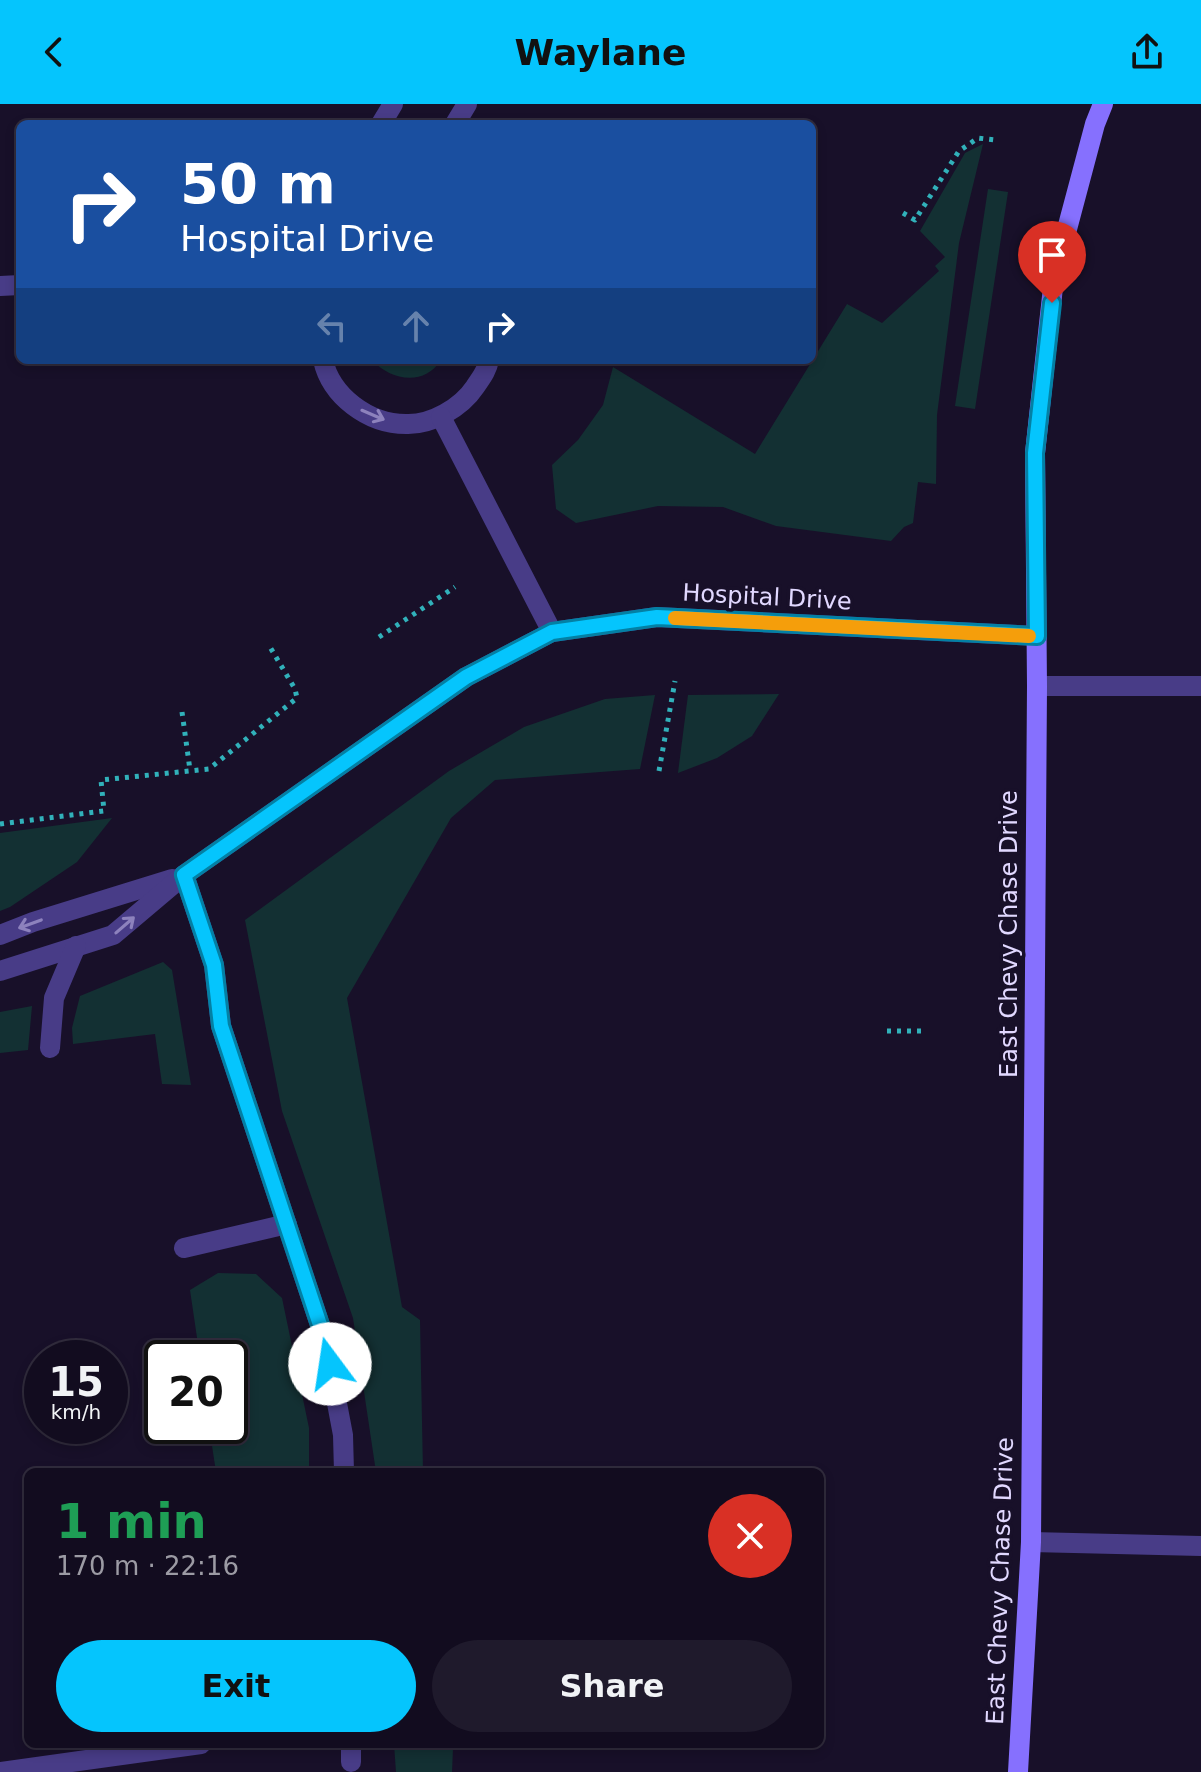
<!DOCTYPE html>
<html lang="en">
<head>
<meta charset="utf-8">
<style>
	:root { --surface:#120c1f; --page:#1f1a2c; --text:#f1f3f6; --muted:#9c9ba4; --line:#312c3d; --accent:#05c5fd }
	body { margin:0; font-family:"DejaVu Sans",sans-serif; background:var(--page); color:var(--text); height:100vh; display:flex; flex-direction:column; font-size:30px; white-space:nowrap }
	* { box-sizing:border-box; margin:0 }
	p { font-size:26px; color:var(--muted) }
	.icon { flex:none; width:44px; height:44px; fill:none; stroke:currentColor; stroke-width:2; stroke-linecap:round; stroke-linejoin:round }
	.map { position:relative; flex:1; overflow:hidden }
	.details { position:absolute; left:24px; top:1364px; width:800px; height:280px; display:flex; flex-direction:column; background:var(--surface); border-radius:12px; box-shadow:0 4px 12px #0003,0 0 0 2px var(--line) }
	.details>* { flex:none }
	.top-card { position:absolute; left:16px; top:16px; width:800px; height:244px; border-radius:12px; box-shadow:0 4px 12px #0003,0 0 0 2px var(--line); background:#1a4fa0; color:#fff; overflow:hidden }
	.speed { position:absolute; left:24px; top:1236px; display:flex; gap:16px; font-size:40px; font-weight:700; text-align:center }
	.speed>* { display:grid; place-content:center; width:104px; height:104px; border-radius:50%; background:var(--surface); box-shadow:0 4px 12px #0003,0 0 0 2px var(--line); line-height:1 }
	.speed small { font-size:20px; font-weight:400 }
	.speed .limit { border:4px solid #111; border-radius:12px; background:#fff; color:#111 }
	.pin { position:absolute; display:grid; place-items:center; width:68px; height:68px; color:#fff; margin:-82px -34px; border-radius:50% 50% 50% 0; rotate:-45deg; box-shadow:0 0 8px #0007 }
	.pin .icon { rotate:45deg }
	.me { position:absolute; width:88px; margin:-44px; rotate:346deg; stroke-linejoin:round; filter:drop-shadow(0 0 6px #0008) }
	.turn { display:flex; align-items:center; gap:28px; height:168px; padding:0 32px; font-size:36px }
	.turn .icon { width:104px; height:104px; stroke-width:2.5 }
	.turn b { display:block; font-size:56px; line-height:68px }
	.lanes { display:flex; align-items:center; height:76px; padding:0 32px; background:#0003; justify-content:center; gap:40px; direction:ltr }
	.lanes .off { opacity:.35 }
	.round { display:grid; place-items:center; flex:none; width:84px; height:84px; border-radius:42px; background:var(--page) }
	.headline { display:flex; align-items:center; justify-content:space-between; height:136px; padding:0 32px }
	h1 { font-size:48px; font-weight:700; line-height:60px; color:#1e9e55 }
	.button { display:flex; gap:16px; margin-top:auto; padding:16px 32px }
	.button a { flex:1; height:92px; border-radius:48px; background:var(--accent); color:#111; font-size:32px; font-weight:700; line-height:92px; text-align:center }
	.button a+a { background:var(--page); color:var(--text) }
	header { display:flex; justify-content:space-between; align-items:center; height:104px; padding:0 32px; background:var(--accent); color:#111; font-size:36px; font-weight:700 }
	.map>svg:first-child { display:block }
	.green { fill:#133033 }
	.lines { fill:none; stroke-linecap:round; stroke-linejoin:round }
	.path { stroke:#31b1ba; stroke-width:5; stroke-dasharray:4 6; stroke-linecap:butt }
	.service { stroke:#483c87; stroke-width:20 }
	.secondary { stroke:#8670fe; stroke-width:20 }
	.oneway { stroke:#8d82bd }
	.route-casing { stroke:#0380a4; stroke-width:20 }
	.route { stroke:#05c5fd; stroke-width:14 }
	.slow { stroke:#f59e0b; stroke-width:14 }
	.labels { text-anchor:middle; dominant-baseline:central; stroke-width:7; stroke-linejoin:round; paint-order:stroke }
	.street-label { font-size:24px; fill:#e1d8ff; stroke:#181029 }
</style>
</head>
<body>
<header><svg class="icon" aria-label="back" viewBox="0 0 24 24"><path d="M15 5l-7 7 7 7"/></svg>Waylane<svg class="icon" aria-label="share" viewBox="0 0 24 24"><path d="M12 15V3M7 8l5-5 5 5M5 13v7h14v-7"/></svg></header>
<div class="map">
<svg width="1201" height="1668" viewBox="0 0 1201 1668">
	<rect width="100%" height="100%" fill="#181029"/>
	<!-- green -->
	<g class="green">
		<polygon points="983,40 959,139 937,311 936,380 918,378 913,419 904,423 891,437 776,422 723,403 658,402 576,419 556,405 552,361 578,336 603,301 613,263 755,350 847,200 882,219 939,167 935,162 945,153 920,127 965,49"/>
		<polygon points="988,85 1008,88 975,305 955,302"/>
		<path d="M 372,256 L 441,256 C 424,283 390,276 372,256 Z"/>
		<polygon points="779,590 752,632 717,654 678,669 688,591"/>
		<polygon points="655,591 640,665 495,676 451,714 347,894 402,1203 420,1216 423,1368 376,1368 353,1214 282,1007 245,816 449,667 524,623 605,595"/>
		<polygon points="112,714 77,758 10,803 0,807 0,729"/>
		<polygon points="163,858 172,866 191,981 162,980 155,930 73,940 72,924 80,892"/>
		<polygon points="32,902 28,946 0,949 0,908"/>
		<polygon points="218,1169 256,1170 282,1194 309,1324 309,1368 216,1368 209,1322 230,1322 230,1254 200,1254 190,1186"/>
		<polygon points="394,1640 429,1640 429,1644 453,1644 452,1668 396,1668"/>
	</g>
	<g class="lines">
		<!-- path -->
		<g class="path">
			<polyline points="903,109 915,116 959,47 978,34 995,36"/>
			<polyline points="379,533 455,483"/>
			<polyline points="182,608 190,666"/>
			<polyline points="659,667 675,577"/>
			<polyline points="0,720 104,707 101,676 209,665 297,594 295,585 270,543"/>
			<polyline points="887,927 921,927"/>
		</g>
		<!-- service -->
		<g class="service">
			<polyline points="381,20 393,0"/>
			<polyline points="455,20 467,0"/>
			<polyline points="0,182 20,181"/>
			<path d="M 323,256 C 331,292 368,320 406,320 C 431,321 461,304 475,283 C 481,274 487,267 489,256"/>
			<polyline points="441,313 552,528"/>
			<polyline points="1037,582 1201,582"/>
			<polyline points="184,771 214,861 221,922 325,1236 343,1331 344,1368"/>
			<polyline points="0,831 33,818 172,775"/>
			<polyline points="0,867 113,831 184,771 466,573 552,528 657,513 1037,532"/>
			<polyline points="50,944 54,894 76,842"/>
			<polyline points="184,1144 287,1120"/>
			<polyline points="1031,1438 1201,1442"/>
			<polyline points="351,1658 351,1640"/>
			<polyline points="0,1668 201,1640"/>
		</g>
		<!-- secondary -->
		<polyline class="secondary" points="1018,1668 1031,1438 1037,582 1035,349 1054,174 1095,20 1103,0"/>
	</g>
	<!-- one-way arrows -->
	<defs><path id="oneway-shaft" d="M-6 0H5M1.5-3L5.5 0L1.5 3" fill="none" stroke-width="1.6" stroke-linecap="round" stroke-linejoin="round" transform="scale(2)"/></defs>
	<g class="oneway">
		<use href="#oneway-shaft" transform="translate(373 311) rotate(23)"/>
		<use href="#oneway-shaft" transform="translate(30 820) rotate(160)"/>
		<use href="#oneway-shaft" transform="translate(125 821) rotate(-41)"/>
	</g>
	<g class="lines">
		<!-- route casing -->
		<g class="route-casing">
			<polyline id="route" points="330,1260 325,1236 221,922 214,861 184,771 466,573 552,528 657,513 1037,532 1035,349 1052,199"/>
		</g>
		<!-- route -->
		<use href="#route" class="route"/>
		<!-- slow -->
		<polyline class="slow" points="675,514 1029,532"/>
	</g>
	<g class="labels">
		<!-- street labels -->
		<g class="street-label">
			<text transform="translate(767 493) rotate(3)">Hospital Drive</text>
			<text transform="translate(1009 830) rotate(-90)">East Chevy Chase Drive</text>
			<text transform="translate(1000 1477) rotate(-88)">East Chevy Chase Drive</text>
		</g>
	</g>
</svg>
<div class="speed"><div>15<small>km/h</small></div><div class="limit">20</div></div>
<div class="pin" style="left:1052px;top:199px;background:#d93025"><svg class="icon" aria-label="arrive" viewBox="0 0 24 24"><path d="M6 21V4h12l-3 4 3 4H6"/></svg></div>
<svg class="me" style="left:330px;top:1260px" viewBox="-20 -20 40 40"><circle r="19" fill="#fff"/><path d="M0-13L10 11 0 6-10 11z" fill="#05c5fd"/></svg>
<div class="top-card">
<div class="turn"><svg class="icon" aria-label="right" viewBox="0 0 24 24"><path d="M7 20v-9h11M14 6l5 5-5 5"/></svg><div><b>50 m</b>Hospital Drive</div></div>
<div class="lanes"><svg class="icon off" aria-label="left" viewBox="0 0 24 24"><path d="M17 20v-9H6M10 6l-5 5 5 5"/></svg><svg class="icon off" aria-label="ahead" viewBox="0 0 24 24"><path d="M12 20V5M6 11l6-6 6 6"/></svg><svg class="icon" aria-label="right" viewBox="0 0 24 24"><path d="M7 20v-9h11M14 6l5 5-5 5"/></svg></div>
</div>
<section class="details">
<div class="headline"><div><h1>1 min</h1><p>170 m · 22:16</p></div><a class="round" style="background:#d93025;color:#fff"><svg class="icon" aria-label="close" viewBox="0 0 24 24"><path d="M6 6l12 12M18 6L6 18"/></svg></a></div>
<div class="button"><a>Exit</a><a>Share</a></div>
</section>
</div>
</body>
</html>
